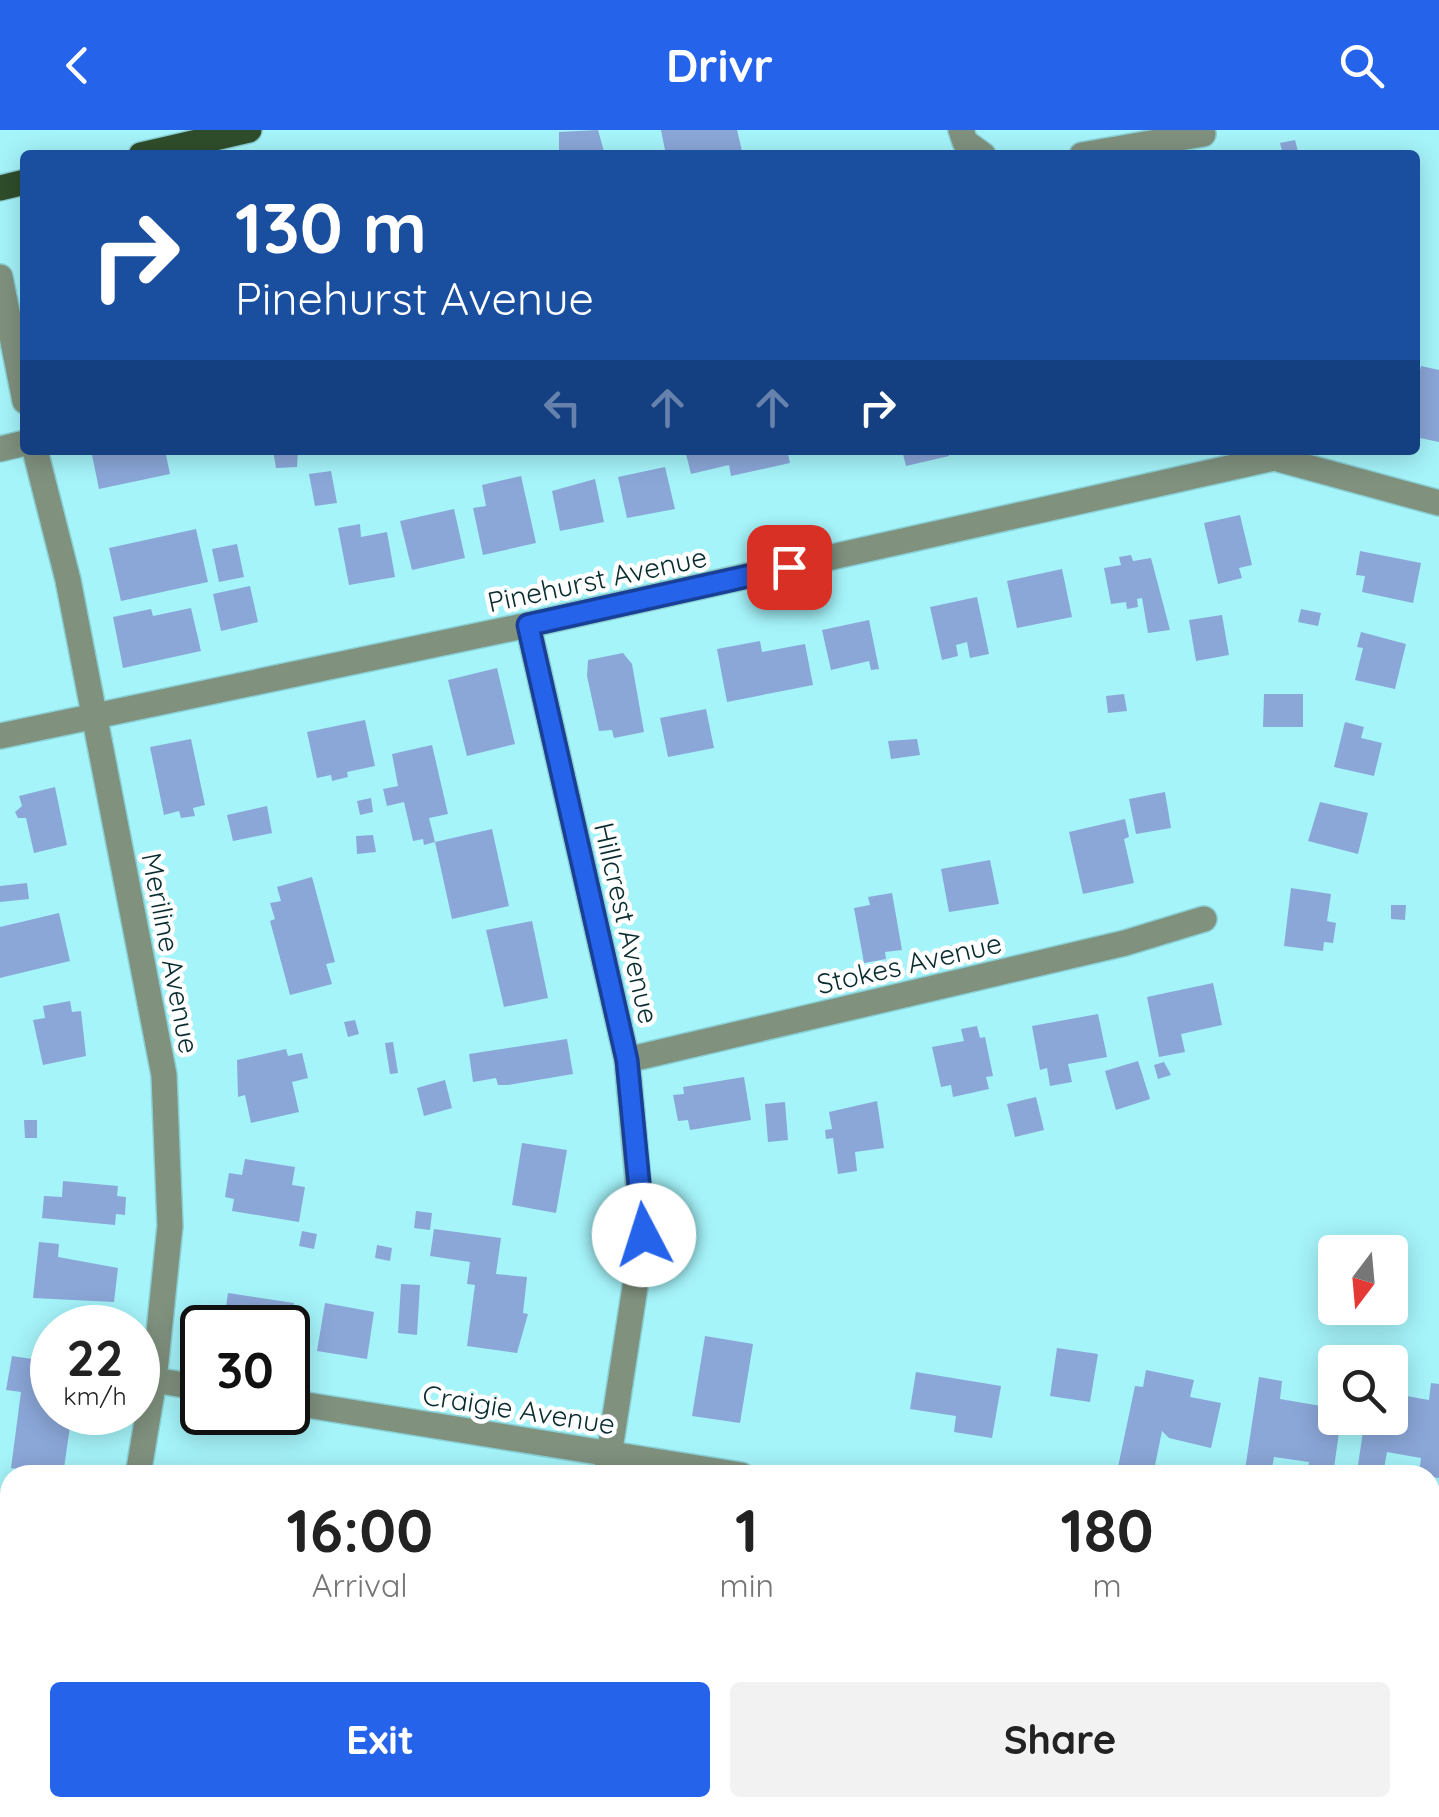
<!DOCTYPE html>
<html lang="en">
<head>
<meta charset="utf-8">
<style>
	:root { --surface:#fff; --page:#f2f2f2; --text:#222; --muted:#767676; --accent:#2563eb }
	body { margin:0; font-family:Quicksand,sans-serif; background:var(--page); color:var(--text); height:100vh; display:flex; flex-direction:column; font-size:38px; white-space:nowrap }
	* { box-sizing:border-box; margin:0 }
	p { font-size:32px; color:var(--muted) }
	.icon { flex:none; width:55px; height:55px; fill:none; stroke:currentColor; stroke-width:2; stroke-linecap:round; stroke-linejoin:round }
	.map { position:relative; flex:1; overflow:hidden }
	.panel { position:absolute; left:0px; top:1335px; width:1440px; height:352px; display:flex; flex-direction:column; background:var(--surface); border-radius:30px 30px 0 0; box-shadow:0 5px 25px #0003 }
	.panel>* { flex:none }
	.hud { position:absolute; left:20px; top:20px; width:1400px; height:305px; border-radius:10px; box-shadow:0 5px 25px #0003; background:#1a4fa0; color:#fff; overflow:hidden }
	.needle { width:65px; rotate:196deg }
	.buttons { position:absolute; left:1318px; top:1105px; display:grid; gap:20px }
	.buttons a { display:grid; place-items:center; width:90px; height:90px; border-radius:10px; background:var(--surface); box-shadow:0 5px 25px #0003; font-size:50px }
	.speed { position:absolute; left:30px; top:1175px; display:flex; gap:20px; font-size:50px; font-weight:700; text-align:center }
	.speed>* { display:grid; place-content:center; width:130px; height:130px; border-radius:50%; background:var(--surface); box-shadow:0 5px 25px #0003; line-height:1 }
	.speed small { font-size:25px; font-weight:400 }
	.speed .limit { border:5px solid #111; border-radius:15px; background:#fff; color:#111 }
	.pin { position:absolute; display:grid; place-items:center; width:85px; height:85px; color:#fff; margin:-42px; border-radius:20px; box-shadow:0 5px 15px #0006 }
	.me { position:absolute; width:110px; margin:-55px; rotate:355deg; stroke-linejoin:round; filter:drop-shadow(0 0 8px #0008) }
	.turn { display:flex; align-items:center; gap:35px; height:210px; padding:0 50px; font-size:45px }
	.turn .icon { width:130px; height:130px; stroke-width:2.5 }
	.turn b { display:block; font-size:70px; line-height:85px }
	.lanes { display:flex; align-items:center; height:95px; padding:0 50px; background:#0003; justify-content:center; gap:50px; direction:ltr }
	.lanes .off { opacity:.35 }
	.eta { display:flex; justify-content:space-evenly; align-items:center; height:170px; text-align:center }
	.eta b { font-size:60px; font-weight:800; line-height:70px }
	.cta { display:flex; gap:20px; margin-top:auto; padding:20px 50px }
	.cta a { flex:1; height:115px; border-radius:10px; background:var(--accent); color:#fff; font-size:40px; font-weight:800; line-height:115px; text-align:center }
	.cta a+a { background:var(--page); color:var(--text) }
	header { display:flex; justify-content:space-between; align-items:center; height:130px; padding:0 50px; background:var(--accent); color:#fff; font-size:45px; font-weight:800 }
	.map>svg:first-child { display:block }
	.building { fill:#8ba7d8 }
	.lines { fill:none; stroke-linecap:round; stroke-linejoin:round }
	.minor-casing { stroke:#89d0d5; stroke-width:28 }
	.major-casing { stroke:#89d0d5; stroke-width:28 }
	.minor { stroke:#80917e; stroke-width:25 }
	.major { stroke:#2f4d2b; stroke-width:25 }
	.route-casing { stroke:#184099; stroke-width:25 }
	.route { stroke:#2563eb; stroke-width:18 }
	.labels { text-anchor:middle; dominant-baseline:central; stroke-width:9; stroke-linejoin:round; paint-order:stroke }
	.street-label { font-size:28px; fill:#092c2f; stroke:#fff }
</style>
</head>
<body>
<header><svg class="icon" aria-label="back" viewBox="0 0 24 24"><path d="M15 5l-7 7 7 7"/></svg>Drivr<svg class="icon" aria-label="search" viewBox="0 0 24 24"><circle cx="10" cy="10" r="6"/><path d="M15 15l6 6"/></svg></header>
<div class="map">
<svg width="1439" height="1687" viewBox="0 0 1439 1687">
	<rect width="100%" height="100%" fill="#a5f4fa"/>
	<!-- building -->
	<g class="building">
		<polygon points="598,0 605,25 559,25 559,2"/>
		<polygon points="661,0 737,0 742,21 666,25"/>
		<polygon points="1295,10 1299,25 1283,25 1280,13"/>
		<polygon points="1421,236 1439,240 1439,312 1415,307 1415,261"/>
		<polygon points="91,320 165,320 170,344 99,359"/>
		<polygon points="273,320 298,320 297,337 276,338"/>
		<polygon points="685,320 787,320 790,333 731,346 729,335 691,344"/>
		<polygon points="902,320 947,320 949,326 906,336"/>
		<polygon points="665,337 675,379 627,388 618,347"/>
		<polygon points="331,341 337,373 315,376 309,344"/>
		<polygon points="521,346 536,413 483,425 473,378 486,376 482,355"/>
		<polygon points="595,349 604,392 560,401 552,361"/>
		<polygon points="454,379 465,428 412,440 400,391"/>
		<polygon points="1240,385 1252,435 1239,438 1242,448 1218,454 1204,393"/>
		<polygon points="360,394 361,407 387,402 395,447 349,455 338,398"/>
		<polygon points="196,399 208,452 121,471 109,418"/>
		<polygon points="237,414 244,447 219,452 212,419"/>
		<polygon points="1360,421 1421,433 1413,473 1362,462 1365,446 1356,445"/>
		<polygon points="1131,425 1133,431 1151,428 1170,500 1148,503 1142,468 1137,469 1138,477 1127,479 1126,472 1111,474 1104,438 1121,435 1119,427"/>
		<polygon points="1062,439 1072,487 1017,498 1007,451"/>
		<polygon points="250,456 258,492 221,501 213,464"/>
		<polygon points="977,467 989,524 970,528 967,512 956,515 958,526 942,530 930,477"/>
		<polygon points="191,478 201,521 123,538 113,487 151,479 153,486"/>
		<polygon points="1301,479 1321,483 1318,496 1298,492"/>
		<polygon points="1222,485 1229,525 1196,531 1189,490"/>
		<polygon points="869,490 879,539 871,540 869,531 831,540 822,500"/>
		<polygon points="1361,502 1406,514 1395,559 1355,550 1363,518 1357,517"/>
		<polygon points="760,511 762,522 805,514 813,555 727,572 717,519"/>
		<polygon points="623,523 632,534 644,602 614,608 612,600 599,601 587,546 588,530"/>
		<polygon points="497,538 515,614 467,626 448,550"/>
		<polygon points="1124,564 1127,581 1108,583 1106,566"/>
		<polygon points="1264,564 1303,564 1303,597 1263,597"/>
		<polygon points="706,579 714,618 668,627 660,588"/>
		<polygon points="365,590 375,636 347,642 348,647 332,651 331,645 317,648 307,602"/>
		<polygon points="1345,592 1364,597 1361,608 1382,613 1374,646 1334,637"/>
		<polygon points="191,609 205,675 193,678 195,686 181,688 179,681 164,685 150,617"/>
		<polygon points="917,609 920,625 891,629 888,611"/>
		<polygon points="432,615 448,684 429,688 435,712 424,715 423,709 413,711 404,672 387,676 383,659 398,656 392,624"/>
		<polygon points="55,657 67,715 34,723 26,688 18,688 15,682 22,676 19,666"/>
		<polygon points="1165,662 1171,698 1136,704 1129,669"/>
		<polygon points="371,668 373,682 360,685 357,671"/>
		<polygon points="1320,672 1368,683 1358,724 1308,711"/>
		<polygon points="267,676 272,703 233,711 227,685"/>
		<polygon points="1125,689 1129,707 1124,709 1134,753 1083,764 1069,702"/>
		<polygon points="492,699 509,776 452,789 435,712"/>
		<polygon points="373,705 376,722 357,724 356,706"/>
		<polygon points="990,730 999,774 949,782 941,739"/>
		<polygon points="312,747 335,832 326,834 332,854 290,865 270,791 275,789 270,773 281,771 277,757"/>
		<polygon points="27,753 29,769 0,772 0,756"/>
		<polygon points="1291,758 1331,764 1327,791 1336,793 1333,813 1324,812 1323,821 1284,816"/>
		<polygon points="892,763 902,820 885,822 886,829 864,833 854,778 870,775 868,767"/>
		<polygon points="1391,775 1406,775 1405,790 1391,789"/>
		<polygon points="59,783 70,831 0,848 0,797"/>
		<polygon points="532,791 548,868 504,877 486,800"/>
		<polygon points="1213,853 1222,895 1181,904 1185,922 1159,927 1147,867"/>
		<polygon points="70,871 72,882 81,881 86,926 43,935 33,890 45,888 43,876"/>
		<polygon points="1098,884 1107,927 1068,934 1072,952 1050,956 1047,938 1040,940 1032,896"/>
		<polygon points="355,890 359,904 348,907 344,892"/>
		<polygon points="977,896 980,908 985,907 993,946 986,947 989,959 953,967 951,955 941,957 932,917 964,911 961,899"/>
		<polygon points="567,909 573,944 508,955 498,955 496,948 473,952 469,924"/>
		<polygon points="393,912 398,943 390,944 385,913"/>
		<polygon points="286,919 288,926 302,923 308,948 292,952 299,982 251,993 245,965 238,967 237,930"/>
		<polygon points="1138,931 1150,969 1116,980 1105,941"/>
		<polygon points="1164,932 1171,945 1158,949 1154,935"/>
		<polygon points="744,947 751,990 690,1000 688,990 678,991 673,965 684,964 683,957"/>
		<polygon points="445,950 452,978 424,986 417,958"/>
		<polygon points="1036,967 1044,1000 1015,1007 1007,974"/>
		<polygon points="877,971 884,1018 855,1022 857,1041 838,1044 833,1008 826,1009 825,1000 832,999 829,982"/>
		<polygon points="785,972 788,1010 768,1012 765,974"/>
		<polygon points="24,990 37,990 37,1008 25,1008"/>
		<polygon points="522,1013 567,1020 556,1083 512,1075"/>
		<polygon points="245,1029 295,1037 292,1055 305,1057 299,1092 232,1081 234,1069 225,1067 229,1043 242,1045"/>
		<polygon points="63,1051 118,1056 117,1066 126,1067 125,1085 116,1084 115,1095 42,1088 44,1066 62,1067"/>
		<polygon points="416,1081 432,1083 430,1100 414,1098"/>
		<polygon points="434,1099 501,1108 496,1144 527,1147 523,1183 528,1184 517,1223 467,1216 475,1155 467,1154 470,1132 430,1126"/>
		<polygon points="302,1101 317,1104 314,1119 299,1116"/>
		<polygon points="39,1112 59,1114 58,1127 118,1138 114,1172 33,1168"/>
		<polygon points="377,1115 392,1118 390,1131 375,1128"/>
		<polygon points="401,1154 420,1155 417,1205 398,1203"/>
		<polygon points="228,1163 294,1173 290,1198 223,1198"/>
		<polygon points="325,1173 374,1182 367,1229 317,1221"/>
		<polygon points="705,1206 753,1214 740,1293 692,1286"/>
		<polygon points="1057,1218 1098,1224 1090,1272 1050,1266"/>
		<polygon points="12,1226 52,1232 52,1282 72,1282 63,1345 11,1338 21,1262 6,1260"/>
		<polygon points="1146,1240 1194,1250 1190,1267 1221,1273 1211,1318 1169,1308 1162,1301 1153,1345 1118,1337 1135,1256 1143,1257"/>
		<polygon points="916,1242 1001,1256 992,1308 954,1302 956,1286 910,1279"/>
		<polygon points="1259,1247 1282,1251 1280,1269 1321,1276 1324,1259 1335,1260 1335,1288 1341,1288 1333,1345 1307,1345 1309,1332 1274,1327 1271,1344 1245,1340"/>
		<polygon points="1431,1253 1439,1254 1439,1348 1419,1345 1421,1328 1387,1322 1384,1339 1358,1335 1365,1288 1390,1288 1390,1263 1429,1270"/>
		<polygon points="0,1527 10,1528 10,1617 0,1615"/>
		<polygon points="1430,1562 1439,1563 1439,1617 1430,1615"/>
		<polygon points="190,1678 246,1678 244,1687 213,1687 189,1682"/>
		<polygon points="422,1678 481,1678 479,1687 420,1687"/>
		<polygon points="609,1678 640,1678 647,1679 646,1687 608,1687"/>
	</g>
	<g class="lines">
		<!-- minor casing -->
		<g class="minor-casing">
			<g id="minor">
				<polyline points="961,0 965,12 983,25"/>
				<polyline points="1082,25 1203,4"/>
				<polyline points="0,147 25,271"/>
				<polyline points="0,319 25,313"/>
				<polyline points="35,320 68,450 164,945 170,1096 154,1250 138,1345"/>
				<polyline points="528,495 627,930 643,1105 606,1345"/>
				<polyline points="0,606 528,495 1274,328 1439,373"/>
				<polyline points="627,930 1125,813 1204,789"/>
				<polyline points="154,1250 202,1258"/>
				<polyline points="288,1272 741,1345"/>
				<polyline points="1430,1456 1439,1457"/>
				<polyline points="81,1687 82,1678"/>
				<polyline points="543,1687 545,1678"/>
				<polyline points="994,1687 996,1678"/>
			</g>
		</g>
		<!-- major casing -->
		<g class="major-casing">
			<g id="major">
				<polyline points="141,25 249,0"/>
				<polyline points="0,58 25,52"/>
			</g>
		</g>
		<!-- minor -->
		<use href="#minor" class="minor"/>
		<!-- major -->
		<use href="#major" class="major"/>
	</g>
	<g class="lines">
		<!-- route casing -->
		<g class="route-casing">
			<polyline id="route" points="644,1105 627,930 528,495 789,437"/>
		</g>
		<!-- route -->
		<use href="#route" class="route"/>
	</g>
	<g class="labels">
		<!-- street labels -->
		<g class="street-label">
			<text transform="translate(597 449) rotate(-12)">Pinehurst Avenue</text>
			<text transform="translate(627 793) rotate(77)">Hillcrest Avenue</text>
			<text transform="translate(171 823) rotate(79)">Meriline Avenue</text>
			<text transform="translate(909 833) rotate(-13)">Stokes Avenue</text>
			<text transform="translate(519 1279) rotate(9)">Craigie Avenue</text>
		</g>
	</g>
</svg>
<div class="buttons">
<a><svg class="needle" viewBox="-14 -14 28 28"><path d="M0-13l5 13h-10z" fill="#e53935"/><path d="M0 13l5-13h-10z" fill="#767676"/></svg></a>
<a><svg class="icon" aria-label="search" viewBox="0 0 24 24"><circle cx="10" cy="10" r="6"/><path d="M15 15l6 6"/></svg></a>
</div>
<div class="speed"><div>22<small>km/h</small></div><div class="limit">30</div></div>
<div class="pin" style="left:789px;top:437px;background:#d93025"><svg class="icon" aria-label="arrive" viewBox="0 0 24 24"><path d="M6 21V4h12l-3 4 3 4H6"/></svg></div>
<svg class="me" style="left:644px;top:1105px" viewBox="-20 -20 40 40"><circle r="19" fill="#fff"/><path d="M0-13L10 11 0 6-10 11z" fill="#2563eb"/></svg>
<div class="hud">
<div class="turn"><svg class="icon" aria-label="right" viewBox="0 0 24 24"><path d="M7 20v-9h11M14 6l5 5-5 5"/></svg><div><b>130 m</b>Pinehurst Avenue</div></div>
<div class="lanes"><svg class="icon off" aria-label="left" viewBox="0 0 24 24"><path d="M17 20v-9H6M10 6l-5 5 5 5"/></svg><svg class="icon off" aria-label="ahead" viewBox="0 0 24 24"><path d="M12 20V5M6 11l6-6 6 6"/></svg><svg class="icon off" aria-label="ahead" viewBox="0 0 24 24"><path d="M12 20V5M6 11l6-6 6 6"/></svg><svg class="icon" aria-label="right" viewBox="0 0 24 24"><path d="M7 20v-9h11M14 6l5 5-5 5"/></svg></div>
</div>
<section class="panel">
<div class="eta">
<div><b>16:00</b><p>Arrival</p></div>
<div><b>1</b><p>min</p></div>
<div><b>180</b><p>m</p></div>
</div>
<div class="cta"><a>Exit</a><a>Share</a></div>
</section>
</div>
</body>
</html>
